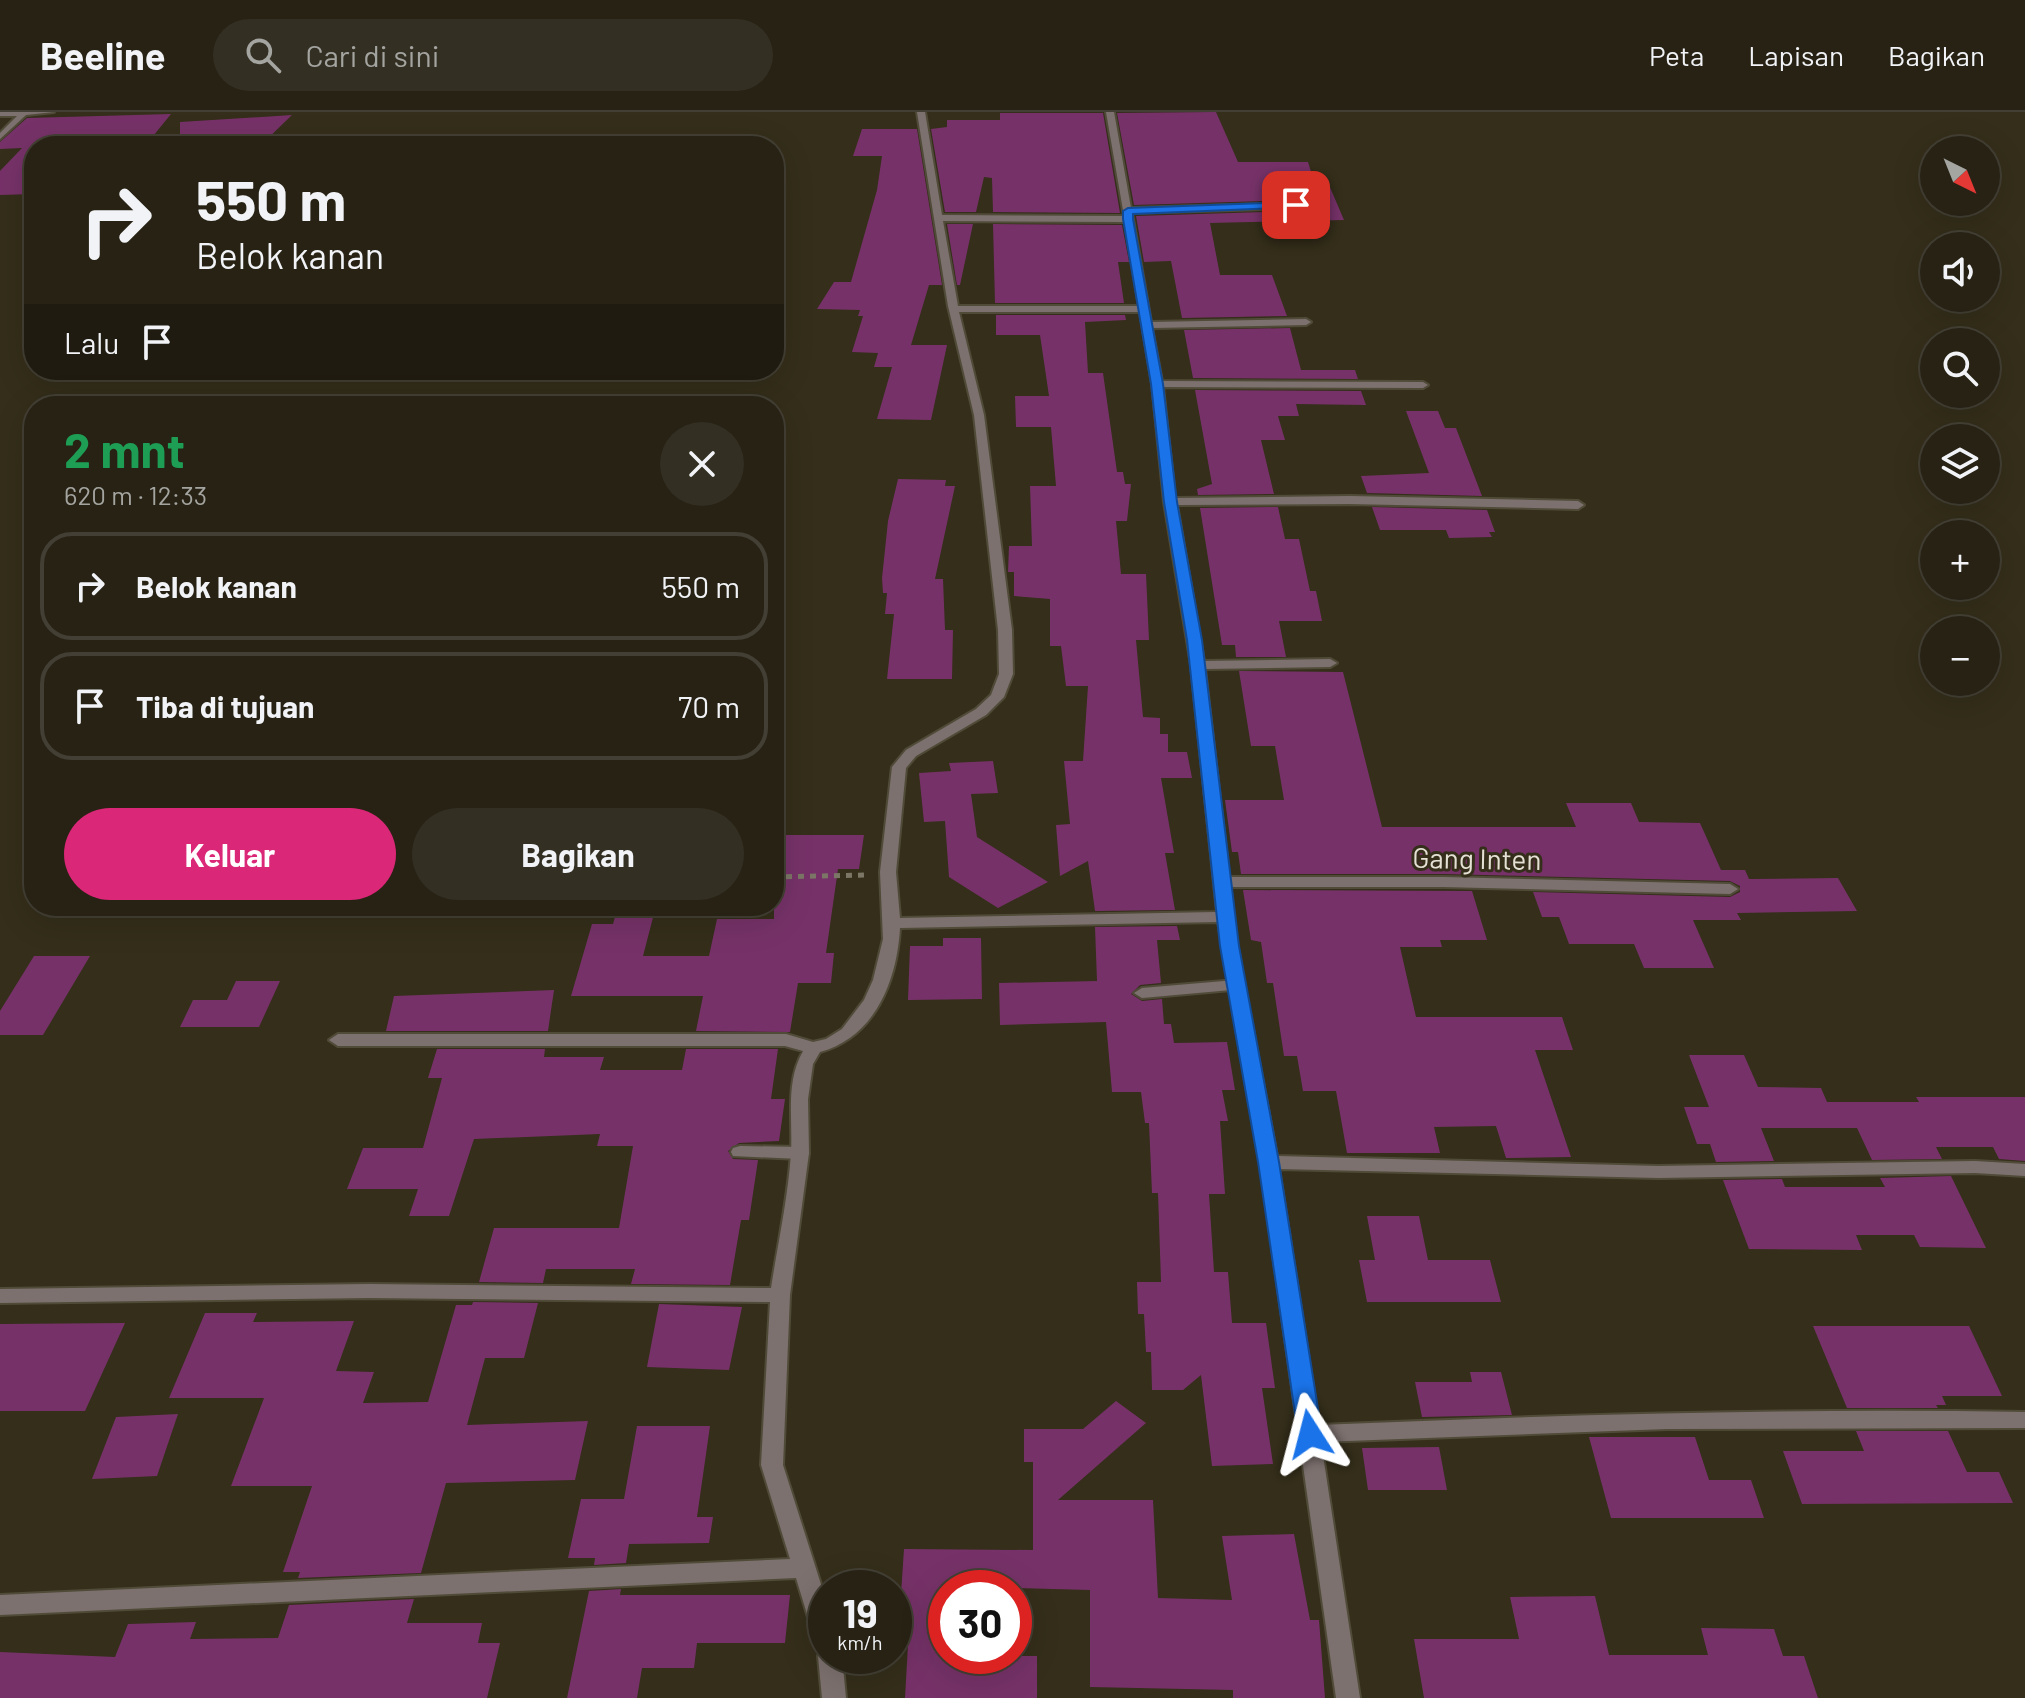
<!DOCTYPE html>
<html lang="id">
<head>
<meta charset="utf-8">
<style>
	:root { --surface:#272214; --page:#332f22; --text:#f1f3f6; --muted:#a4a4a0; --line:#433f34; --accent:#db2777 }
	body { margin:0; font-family:Barlow,sans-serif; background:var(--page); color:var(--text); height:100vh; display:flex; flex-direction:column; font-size:30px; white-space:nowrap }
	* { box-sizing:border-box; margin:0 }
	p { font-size:26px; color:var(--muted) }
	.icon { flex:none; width:44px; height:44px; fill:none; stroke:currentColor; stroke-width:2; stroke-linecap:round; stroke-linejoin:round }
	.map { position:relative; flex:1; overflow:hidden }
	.sheet { position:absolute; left:24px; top:284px; width:760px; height:520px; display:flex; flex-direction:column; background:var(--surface); border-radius:32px; box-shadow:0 8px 32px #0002,0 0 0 2px var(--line) }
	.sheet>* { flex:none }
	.hud { position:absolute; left:24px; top:24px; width:760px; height:244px; border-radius:32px; box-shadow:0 8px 32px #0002,0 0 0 2px var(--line); background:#272214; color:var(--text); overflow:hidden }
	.needle { width:52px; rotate:137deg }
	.tools { position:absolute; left:1920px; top:24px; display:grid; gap:16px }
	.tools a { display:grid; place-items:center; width:80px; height:80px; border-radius:50%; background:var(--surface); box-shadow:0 8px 32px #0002,0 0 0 2px var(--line); font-size:40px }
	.speed { position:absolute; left:808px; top:1458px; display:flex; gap:16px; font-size:40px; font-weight:700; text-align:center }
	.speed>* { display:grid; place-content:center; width:104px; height:104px; border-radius:50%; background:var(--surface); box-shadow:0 8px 32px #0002,0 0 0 2px var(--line); line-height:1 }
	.speed small { font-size:20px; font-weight:400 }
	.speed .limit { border:12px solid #d22; background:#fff; color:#111 }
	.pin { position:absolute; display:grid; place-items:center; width:68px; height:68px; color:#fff; margin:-34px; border-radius:16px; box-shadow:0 4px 12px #0006 }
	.me { position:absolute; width:88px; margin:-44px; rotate:351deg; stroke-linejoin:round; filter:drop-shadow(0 0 6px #0008) }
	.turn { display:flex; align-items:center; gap:28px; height:168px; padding:0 40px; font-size:36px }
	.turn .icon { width:104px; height:104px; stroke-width:2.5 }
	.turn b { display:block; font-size:56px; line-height:68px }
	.then { display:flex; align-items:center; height:76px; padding:0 40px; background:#0003; gap:16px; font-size:30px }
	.round { display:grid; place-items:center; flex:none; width:84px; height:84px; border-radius:42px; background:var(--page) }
	.head { display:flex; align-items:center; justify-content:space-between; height:136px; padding:0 40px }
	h1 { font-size:48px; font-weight:700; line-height:60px; color:#1e9e55 }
	.button { display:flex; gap:16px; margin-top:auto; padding:16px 40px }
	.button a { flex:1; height:92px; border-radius:48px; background:var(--accent); color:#fff; font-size:32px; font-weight:700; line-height:92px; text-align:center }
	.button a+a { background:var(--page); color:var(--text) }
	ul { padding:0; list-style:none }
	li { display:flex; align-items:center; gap:24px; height:108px; margin:0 16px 12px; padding:0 24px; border:4px solid var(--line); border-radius:32px }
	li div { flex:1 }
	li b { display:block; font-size:30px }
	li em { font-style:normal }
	header { display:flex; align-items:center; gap:48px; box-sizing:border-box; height:112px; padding:0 40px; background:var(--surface); border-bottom:2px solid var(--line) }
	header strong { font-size:38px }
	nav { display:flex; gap:44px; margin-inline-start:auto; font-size:28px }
	.search { width:560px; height:72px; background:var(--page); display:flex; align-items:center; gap:20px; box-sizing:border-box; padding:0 28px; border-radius:44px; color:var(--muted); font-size:30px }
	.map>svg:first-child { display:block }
	.building { fill:#763268 }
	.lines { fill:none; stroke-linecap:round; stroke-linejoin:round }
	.service-casing { stroke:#504b38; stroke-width:4 }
	.minor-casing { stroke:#504b38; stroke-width:4 }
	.path { stroke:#7b7665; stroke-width:5; stroke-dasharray:6 6; stroke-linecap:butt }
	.service { fill:#7d716f; fill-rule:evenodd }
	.minor { fill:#7d716f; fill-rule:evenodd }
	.route { fill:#1a73e8; stroke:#114b97; stroke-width:2 }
	.labels { text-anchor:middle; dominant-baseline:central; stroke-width:6; stroke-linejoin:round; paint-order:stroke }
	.street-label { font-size:28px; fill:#e5e1d5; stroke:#342e1a }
</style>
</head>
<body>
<header>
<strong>Beeline</strong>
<div class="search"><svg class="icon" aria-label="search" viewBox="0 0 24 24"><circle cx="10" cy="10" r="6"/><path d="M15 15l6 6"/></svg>Cari di sini</div>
<nav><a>Peta</a><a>Lapisan</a><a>Bagikan</a></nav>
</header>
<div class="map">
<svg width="2025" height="1586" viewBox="0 0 2025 1586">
	<rect width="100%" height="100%" fill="#342e1a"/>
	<!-- building -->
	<g class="building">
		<polygon points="1216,0 1238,50 1308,50 1313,66 1326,66 1344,108 1210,111 1220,163 1272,163 1287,204 1182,206 1171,149 1144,150 1136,104 1296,99 1303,94 1299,88 1134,93 1117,1"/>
		<polygon points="1000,1 1103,1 1120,101 993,100 992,66 984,65 976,100 945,100 931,17 947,15 947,8 1000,8"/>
		<polygon points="171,2 145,34 34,34 34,82 0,83 0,59 22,36 0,37 0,30 27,6"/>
		<polygon points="292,3 260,34 180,34 180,10"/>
		<polygon points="862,17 917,17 942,173 929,173 911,233 947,233 931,308 877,307 892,255 874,255 878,241 852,240 863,204 858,204 860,198 817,197 834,170 851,170 877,78 882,44 853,44"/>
		<polygon points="947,112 973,112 960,173 957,173"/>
		<polygon points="993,112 1122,113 1129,150 1118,150 1124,191 995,191"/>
		<polygon points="996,203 1125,203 1126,208 1085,210 1088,261 1103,261 1117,360 1123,360 1125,372 1131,372 1127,409 1116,409 1121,462 1146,462 1149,528 1136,528 1143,605 1160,606 1160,622 1168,622 1168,640 1187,640 1192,666 1161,666 1174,741 1165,741 1175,798 1095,799 1088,749 1060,764 1056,713 1070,712 1064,649 1083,649 1088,574 1066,574 1061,534 1050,534 1050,487 1014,484 1014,460 1008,460 1009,434 1032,434 1030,374 1056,374 1051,315 1016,315 1015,284 1049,284 1040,223 996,223"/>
		<polygon points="1290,216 1301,258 1355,258 1358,267 1193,266 1184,218"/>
		<polygon points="1195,278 1361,279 1366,293 1296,292 1299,304 1278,304 1285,328 1261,328 1274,382 1198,383 1197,377 1212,372"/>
		<polygon points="1406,299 1438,299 1445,316 1456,316 1482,384 1367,381 1361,364 1429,361"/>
		<polygon points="898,367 946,368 945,374 955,374 935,467 943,467 945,518 953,518 952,567 887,567 894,502 885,502 887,481 883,481 882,466 888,409"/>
		<polygon points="1278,395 1285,427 1299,427 1310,479 1316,479 1322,509 1279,509 1286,545 1236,545 1235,533 1222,533 1200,396"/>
		<polygon points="1372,395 1487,398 1495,420 1489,420 1492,425 1449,426 1446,418 1380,418"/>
		<polygon points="1239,559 1343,560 1382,715 1576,715 1566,691 1631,691 1639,710 1700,711 1721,758 1745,758 1749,767 1838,766 1857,799 1737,801 1741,808 1693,808 1714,856 1644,856 1634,832 1569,832 1559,805 1542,805 1533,780 1730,785 1740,780 1740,774 1730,769 1443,762 1241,762 1238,740 1232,740 1225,688 1284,688 1275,634 1251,634"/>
		<polygon points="993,649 998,681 971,682 977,725 1048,770 998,796 949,765 945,709 924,710 919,661 951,659 949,651"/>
		<polygon points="774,723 864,723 859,757 838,757 826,841 834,841 831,871 798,871 790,920 696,919 703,884 571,884 592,812 613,812 618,794 656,794 643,844 709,844 717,807 774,807"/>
		<polygon points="1243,778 1472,779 1487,828 1440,828 1442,835 1400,835 1416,905 1562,905 1573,938 1535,938 1571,1045 1506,1046 1496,1014 1434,1015 1440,1041 1347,1041 1336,979 1303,979 1297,944 1284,944 1273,871 1267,871 1261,830 1251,828"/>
		<polygon points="1177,814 1180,828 1157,828 1161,871 1140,873 1131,882 1142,889 1162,887 1164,912 1171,912 1174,931 1227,930 1235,978 1222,978 1228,1009 1220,1009 1225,1082 1209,1082 1214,1160 1228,1160 1232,1211 1266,1211 1275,1276 1262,1276 1273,1352 1212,1354 1201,1263 1183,1278 1152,1278 1151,1240 1146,1240 1144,1202 1138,1202 1137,1170 1161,1170 1158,1081 1152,1081 1149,1011 1145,1011 1141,980 1112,980 1106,910 1000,913 999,871 1097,869 1095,815"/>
		<polygon points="943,826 981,826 982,887 908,888 910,834 943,834"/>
		<polygon points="34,844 90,844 43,923 0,923 0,899"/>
		<polygon points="236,869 280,869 259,915 180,915 193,888 227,888"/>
		<polygon points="554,878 548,919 386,919 394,884"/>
		<polygon points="437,937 545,937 544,945 604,945 600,958 682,958 686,937 778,937 771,987 785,987 779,1029 739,1031 728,1039 733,1047 758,1048 749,1108 741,1108 730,1173 631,1172 635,1157 546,1157 543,1171 479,1170 494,1116 619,1116 633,1034 597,1034 600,1022 474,1027 449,1104 409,1104 418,1077 347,1077 363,1036 423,1036 442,966 428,966"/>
		<polygon points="1689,943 1744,943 1758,975 1821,976 1827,990 1919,990 1916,985 2025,985 2025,1049 1999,1047 1993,1035 1936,1035 1942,1047 1872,1048 1857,1016 1761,1016 1774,1049 1716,1050 1710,1032 1697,1032 1684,995 1709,995"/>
		<polygon points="1951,1064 1986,1136 1920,1135 1914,1123 1856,1123 1862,1138 1749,1137 1723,1068 1782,1067 1785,1075 1885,1075 1880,1066"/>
		<polygon points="1367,1104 1419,1104 1428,1148 1490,1148 1501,1190 1367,1190 1359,1148 1375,1148"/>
		<polygon points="473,1190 538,1191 524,1246 485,1246 467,1313 588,1309 575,1368 446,1371 421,1461 298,1466 300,1460 283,1460 312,1374 231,1374 264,1286 169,1286 205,1201 257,1201 253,1210 354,1209 336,1259 374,1260 363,1291 428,1290 456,1193 472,1193"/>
		<polygon points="659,1192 742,1195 729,1258 647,1255"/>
		<polygon points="125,1211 85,1299 0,1299 0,1212"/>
		<polygon points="1813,1214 1969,1214 2002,1284 1942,1284 1946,1293 1936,1293 1938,1296 1847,1296"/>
		<polygon points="1470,1260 1501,1260 1512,1303 1422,1305 1415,1270 1472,1270"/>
		<polygon points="1116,1289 1146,1311 1058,1388 1153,1388 1158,1486 1232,1488 1222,1424 1294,1422 1310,1508 1319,1508 1325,1586 1233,1586 1233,1578 1090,1575 1090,1478 1014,1476 946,1476 946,1544 1037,1544 1037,1586 905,1586 910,1497 900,1497 904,1437 1033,1438 1033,1350 1024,1350 1024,1317 1083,1317"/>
		<polygon points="178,1302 157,1364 92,1367 116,1305"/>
		<polygon points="637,1314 710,1314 697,1405 713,1405 709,1431 629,1432 626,1451 594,1453 595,1446 568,1446 581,1387 624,1387"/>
		<polygon points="1856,1319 1948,1319 1967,1360 1999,1360 2013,1391 1802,1392 1783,1339 1864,1339"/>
		<polygon points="1589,1325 1695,1325 1709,1368 1751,1368 1764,1406 1611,1406"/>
		<polygon points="1439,1335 1447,1378 1368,1378 1362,1336"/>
		<polygon points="621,1477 620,1483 790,1483 785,1531 697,1531 694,1556 642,1556 637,1586 567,1586 589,1479"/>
		<polygon points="1595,1484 1609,1543 1708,1543 1701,1516 1774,1517 1783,1544 1804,1544 1818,1586 1424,1586 1414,1527 1519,1527 1510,1485"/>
		<polygon points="414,1487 407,1511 482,1511 478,1531 500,1531 487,1586 0,1586 0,1540 115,1545 128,1512 196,1510 190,1527 278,1526 289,1493"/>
	</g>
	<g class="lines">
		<!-- service casing -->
		<g class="service-casing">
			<g id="service">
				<polygon points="1236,868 1244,873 1242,877 1142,886 1134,881 1142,876"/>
				<polygon points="740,1034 800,1035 807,1037 809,1041 807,1045 800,1047 733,1044 731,1040 733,1036"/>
			</g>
		</g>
		<!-- minor casing -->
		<g class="minor-casing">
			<g id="minor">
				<polygon points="0,0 54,0 26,3 0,27 0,21 17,4 0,4"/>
				<path d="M 917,0 L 925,0 L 942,103 L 1124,104 L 1106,0 L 1114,0 L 1131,96 L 1299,91 L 1300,93 L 1296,96 L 1132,101 L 1151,210 L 1306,207 L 1311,210 L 1306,213 L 1152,216 L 1162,269 L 1423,270 L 1428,273 L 1423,276 L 1163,275 L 1175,386 L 1350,384 L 1578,389 L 1584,393 L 1578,397 L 1350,392 L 1177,393 L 1204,549 L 1330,547 L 1337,551 L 1330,555 L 1205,557 L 1229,765 L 1443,765 L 1730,772 L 1738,777 L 1730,782 L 1443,775 L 1230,775 L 1237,834 L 1277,1044 L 1658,1054 L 1975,1049 L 2025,1052 L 2025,1064 L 1975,1061 L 1658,1066 L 1279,1057 L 1319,1313 C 1554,1303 1789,1296 2025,1300 L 2025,1316 L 1667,1317 L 1321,1330 L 1360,1586 L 1336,1586 L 1260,1050 L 1218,810 L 900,816 C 897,869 875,925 820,940 L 813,952 L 808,987 L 809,1041 L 790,1183 L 783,1353 L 826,1488 L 826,1544 L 842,1544 L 846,1586 L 822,1586 L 818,1544 L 822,1537 L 826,1535 L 818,1532 L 814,1525 L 796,1466 L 0,1503 L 0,1483 L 790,1447 L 761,1353 L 770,1190 L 369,1186 L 0,1191 L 0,1177 L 369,1172 L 771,1176 C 778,1131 788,1086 791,1041 C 793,1006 785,971 803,939 L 785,934 L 338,934 L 329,928 L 338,922 L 786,922 L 813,930 L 826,927 L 842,917 L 864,888 L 873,868 L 883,827 L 880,760 L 892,655 L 906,638 L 976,597 L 991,583 L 999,562 L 998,518 L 974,303 L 948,194 ZM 943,109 L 1125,110 L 1139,194 L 958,194 ZM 959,200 L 1140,200 L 1152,272 L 1164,390 L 1191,553 L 1217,800 L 900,806 L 896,760 L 906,656 L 916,644 L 986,603 L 1004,585 L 1013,562 L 1012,518 L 984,303 Z"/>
			</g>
		</g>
		<!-- path -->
		<polyline class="path" points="774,765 866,763"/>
		<!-- service -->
		<use href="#service" class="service"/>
		<!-- minor -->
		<use href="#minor" class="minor"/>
	</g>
	<!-- route -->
	<polygon class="route" points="1296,90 1299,95 1133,102 1133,107 1163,272 1177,390 1202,528 1239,834 1279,1050 1322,1322 1319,1329 1310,1332 1301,1329 1298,1322 1258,1050 1220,834 1187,528 1164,390 1151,272 1123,107 1123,99 1128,96"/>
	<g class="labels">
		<!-- street labels -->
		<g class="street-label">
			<text transform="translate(1477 746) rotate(1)">Gang Inten</text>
		</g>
	</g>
</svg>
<div class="tools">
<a><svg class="needle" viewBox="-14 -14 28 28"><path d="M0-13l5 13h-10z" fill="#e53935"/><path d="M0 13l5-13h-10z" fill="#a4a4a0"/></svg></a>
<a><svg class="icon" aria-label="sound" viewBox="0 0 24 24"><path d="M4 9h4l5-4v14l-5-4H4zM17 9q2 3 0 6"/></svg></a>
<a><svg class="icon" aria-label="search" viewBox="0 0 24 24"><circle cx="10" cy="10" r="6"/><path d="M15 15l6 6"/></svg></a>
<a><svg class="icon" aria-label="layers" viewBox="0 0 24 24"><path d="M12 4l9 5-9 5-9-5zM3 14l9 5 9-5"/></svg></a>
<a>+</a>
<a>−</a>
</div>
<div class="speed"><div>19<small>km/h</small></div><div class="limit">30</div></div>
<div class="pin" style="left:1296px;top:93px;background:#d93025"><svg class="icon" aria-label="arrive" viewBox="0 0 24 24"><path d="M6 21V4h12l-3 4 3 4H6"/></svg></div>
<svg class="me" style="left:1310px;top:1322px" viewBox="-20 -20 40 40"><path d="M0-17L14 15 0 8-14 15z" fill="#1a73e8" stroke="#fff" stroke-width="4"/></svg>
<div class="hud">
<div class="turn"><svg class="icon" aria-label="right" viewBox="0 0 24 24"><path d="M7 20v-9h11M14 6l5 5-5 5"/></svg><div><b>550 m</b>Belok kanan</div></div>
<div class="then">Lalu<svg class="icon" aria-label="arrive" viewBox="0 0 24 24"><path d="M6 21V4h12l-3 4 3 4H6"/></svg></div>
</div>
<section class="sheet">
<div class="head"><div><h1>2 mnt</h1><p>620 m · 12:33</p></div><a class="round"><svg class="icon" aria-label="close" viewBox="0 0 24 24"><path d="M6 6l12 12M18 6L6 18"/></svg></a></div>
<ul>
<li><svg class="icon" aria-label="right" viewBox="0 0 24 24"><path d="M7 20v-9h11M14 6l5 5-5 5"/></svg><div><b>Belok kanan</b></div><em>550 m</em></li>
<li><svg class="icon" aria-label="arrive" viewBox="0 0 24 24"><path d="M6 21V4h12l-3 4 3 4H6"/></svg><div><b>Tiba di tujuan</b></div><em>70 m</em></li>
</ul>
<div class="button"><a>Keluar</a><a>Bagikan</a></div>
</section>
</div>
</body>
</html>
